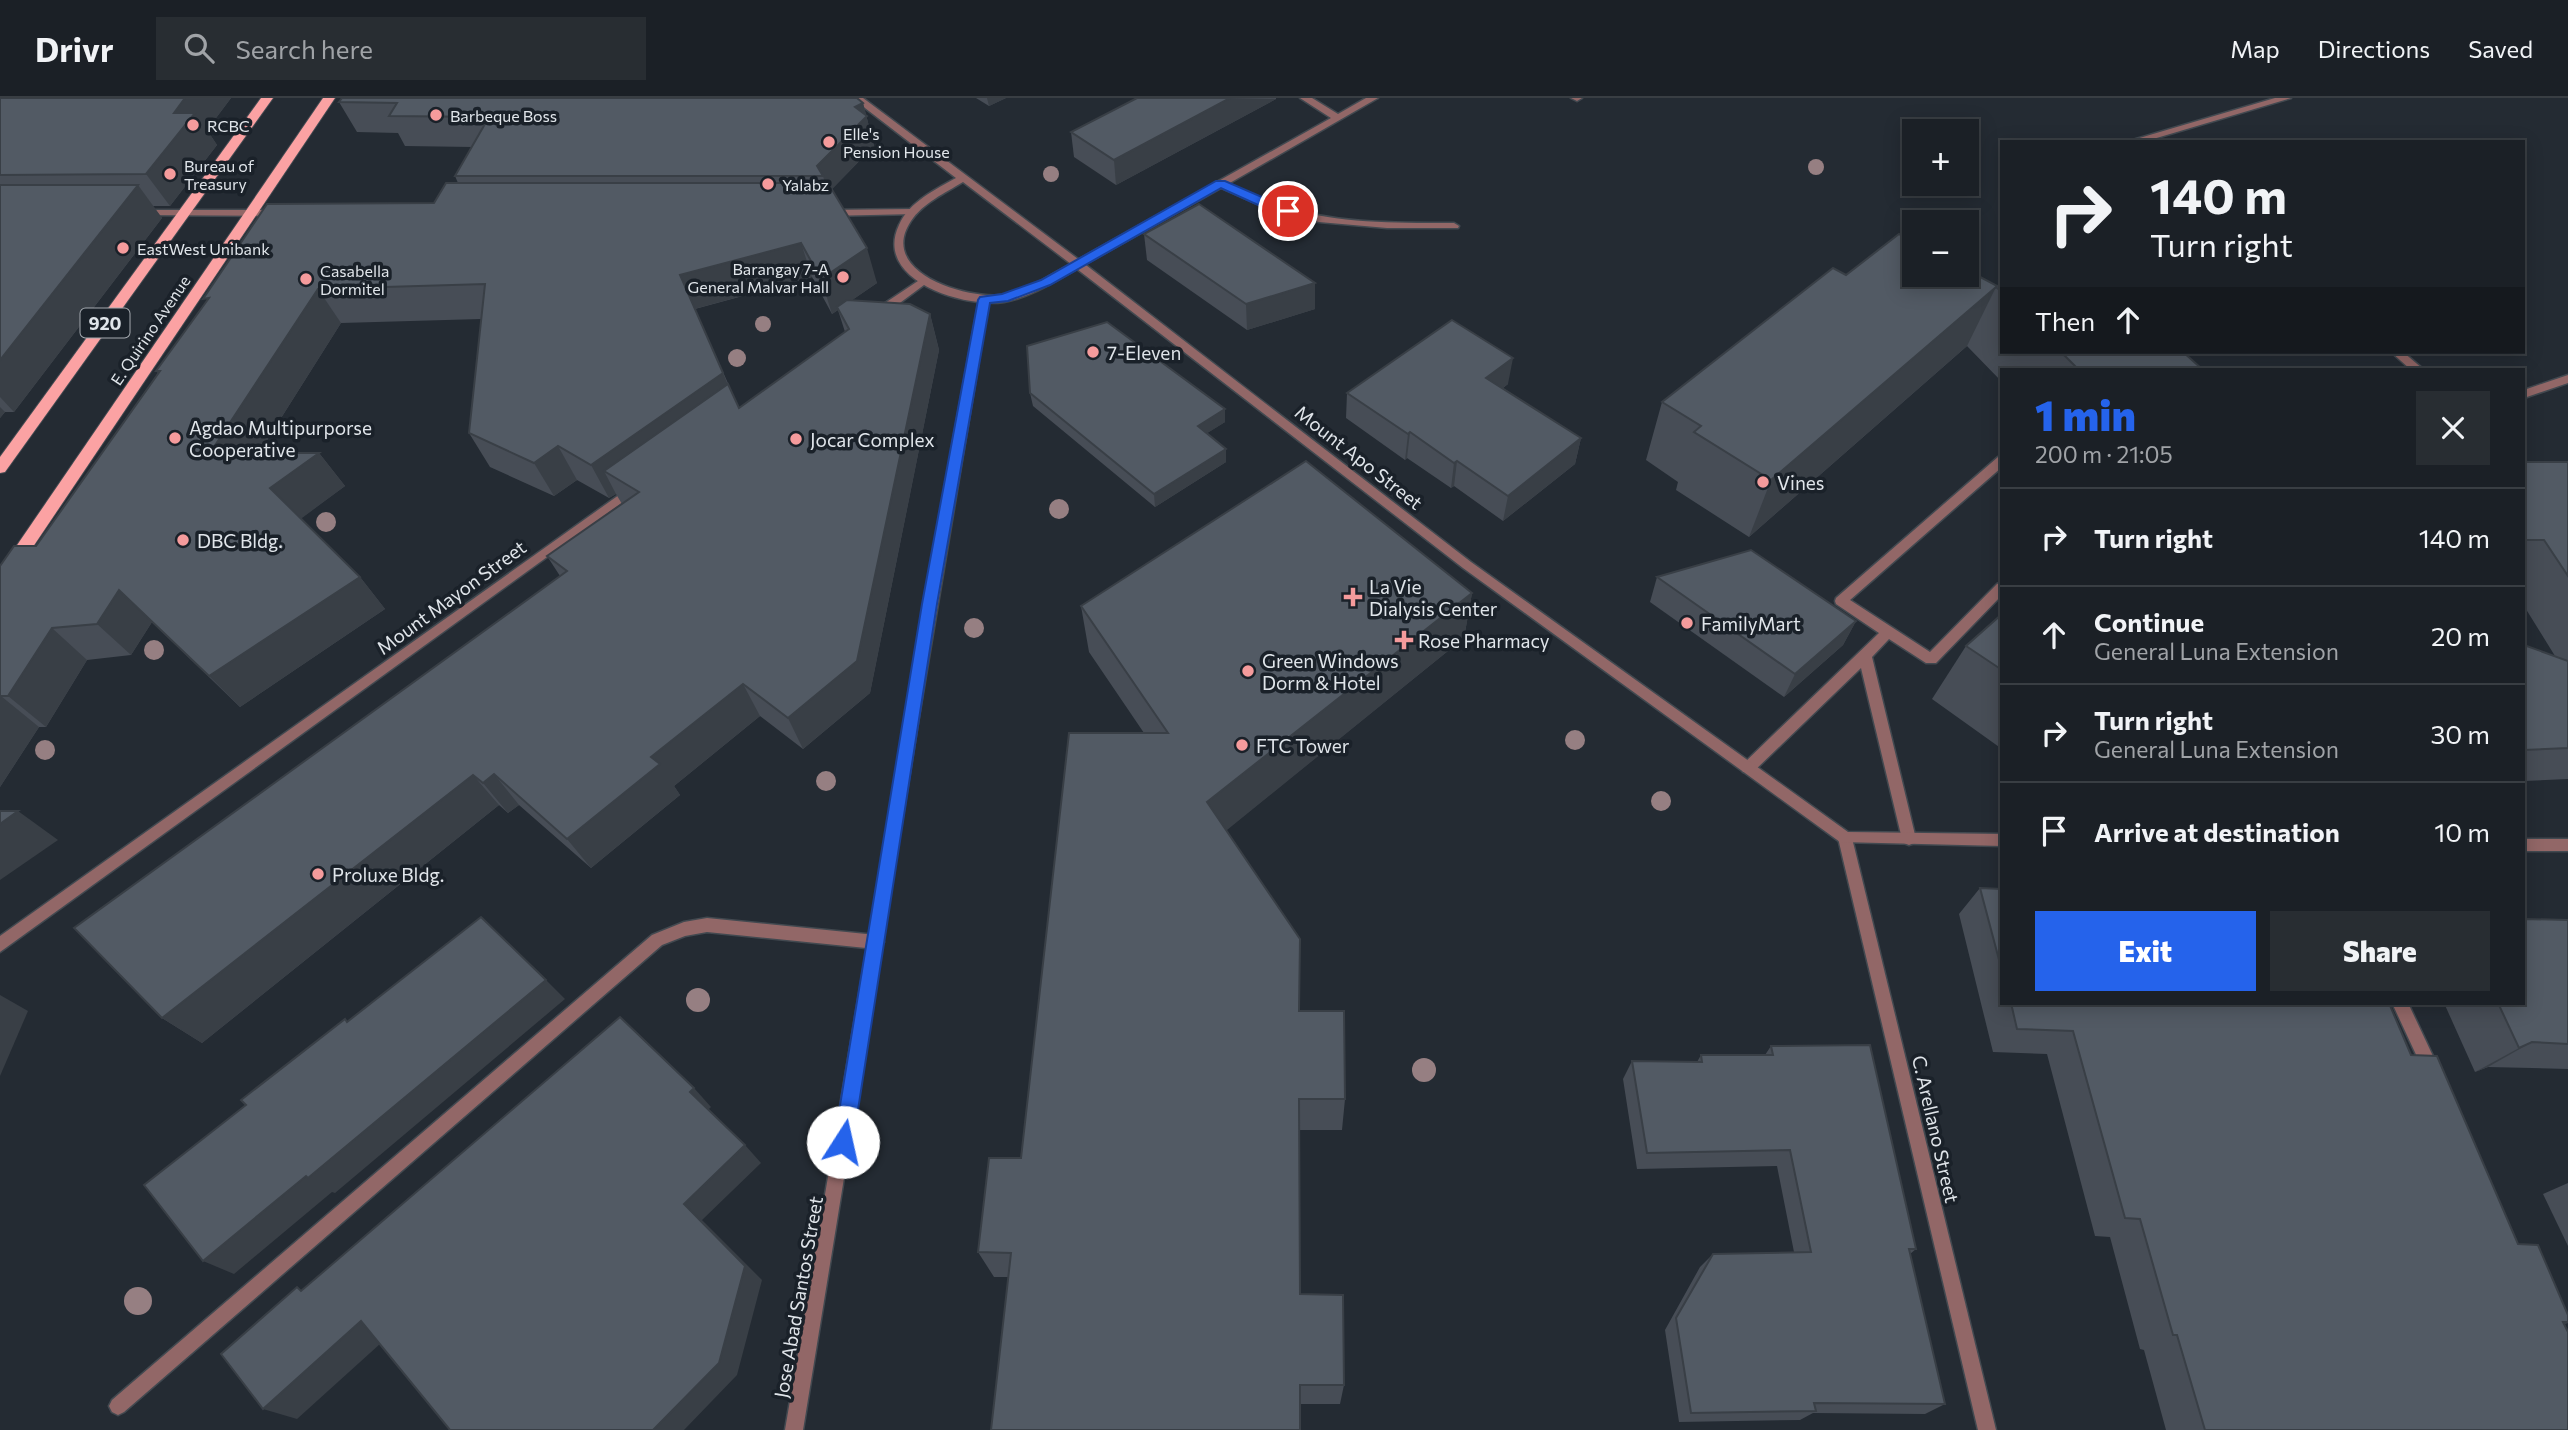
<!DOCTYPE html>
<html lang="en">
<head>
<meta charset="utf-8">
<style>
	:root { --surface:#1b2026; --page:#282d32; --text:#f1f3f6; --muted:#a0a3a7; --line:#393e43; --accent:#2563eb }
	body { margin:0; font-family:Commissioner,sans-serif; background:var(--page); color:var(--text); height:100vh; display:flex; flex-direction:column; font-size:26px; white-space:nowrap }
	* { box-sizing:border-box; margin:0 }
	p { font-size:23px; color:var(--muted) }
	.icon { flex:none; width:38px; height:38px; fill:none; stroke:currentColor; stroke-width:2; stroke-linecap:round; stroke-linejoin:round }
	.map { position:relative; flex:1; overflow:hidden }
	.panel { position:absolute; left:2000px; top:270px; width:525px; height:637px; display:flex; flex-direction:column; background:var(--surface); border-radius:0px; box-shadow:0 4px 18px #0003,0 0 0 2px var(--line) }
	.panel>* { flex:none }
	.banner { position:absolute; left:2000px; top:42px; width:525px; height:214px; border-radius:0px; box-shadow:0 4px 18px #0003,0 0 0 2px var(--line); background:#1b2026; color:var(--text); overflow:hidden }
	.fabs { position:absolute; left:1902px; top:21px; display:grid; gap:14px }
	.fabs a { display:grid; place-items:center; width:77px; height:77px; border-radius:0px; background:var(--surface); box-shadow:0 4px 18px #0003,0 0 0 2px var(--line); font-size:35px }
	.pin { position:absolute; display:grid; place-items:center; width:60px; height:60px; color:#fff; margin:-30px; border:4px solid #fff; border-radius:50%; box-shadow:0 2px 7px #0007 }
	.me { position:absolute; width:77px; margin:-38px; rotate:10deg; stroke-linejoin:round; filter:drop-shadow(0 0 5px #0008) }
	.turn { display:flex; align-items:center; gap:24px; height:147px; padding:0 35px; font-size:32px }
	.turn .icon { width:91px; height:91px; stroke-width:2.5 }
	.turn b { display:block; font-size:49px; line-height:60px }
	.then { display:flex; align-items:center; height:66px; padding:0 35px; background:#0003; gap:14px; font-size:26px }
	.round { display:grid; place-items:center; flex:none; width:74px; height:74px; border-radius:0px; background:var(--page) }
	.overview { display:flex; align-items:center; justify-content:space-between; height:119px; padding:0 35px }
	h1 { font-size:42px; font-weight:800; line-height:52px; color:var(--accent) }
	.button { display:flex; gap:14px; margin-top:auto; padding:14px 35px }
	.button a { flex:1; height:80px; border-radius:0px; background:var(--accent); color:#fff; font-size:28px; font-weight:800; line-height:80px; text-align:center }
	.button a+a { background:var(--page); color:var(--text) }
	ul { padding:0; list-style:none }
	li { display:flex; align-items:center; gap:21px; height:98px; padding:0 35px; border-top:2px solid var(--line) }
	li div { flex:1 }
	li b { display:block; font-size:26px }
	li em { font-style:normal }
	header { display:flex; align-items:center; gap:42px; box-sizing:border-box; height:98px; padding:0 35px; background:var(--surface); border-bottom:2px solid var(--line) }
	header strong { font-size:33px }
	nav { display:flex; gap:38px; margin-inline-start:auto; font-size:24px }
	.search { width:490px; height:63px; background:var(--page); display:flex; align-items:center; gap:18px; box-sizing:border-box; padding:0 24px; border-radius:0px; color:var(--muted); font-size:26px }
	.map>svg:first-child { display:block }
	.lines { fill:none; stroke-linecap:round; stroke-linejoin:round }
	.service-casing { stroke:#424950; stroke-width:3 }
	.minor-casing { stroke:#424950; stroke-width:3 }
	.tertiary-casing { stroke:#424950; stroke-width:3 }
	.primary-casing { stroke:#424950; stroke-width:2 }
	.service { fill:#926767; fill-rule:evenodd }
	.minor { fill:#926767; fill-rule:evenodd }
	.tertiary { fill:#926767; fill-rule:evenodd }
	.primary { fill:#fba2a3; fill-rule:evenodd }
	.tree { fill:#967f82 }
	.wall { fill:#474d56; fill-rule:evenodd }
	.shaded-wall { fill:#393f46 }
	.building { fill:#525a64; stroke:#393f46; stroke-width:2 }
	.route { fill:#2563eb; stroke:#184099; stroke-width:2 }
	.poi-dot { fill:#f59b9c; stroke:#1a2129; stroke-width:2.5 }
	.labels { text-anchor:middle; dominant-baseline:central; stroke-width:7; stroke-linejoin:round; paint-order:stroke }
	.far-poi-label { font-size:16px; fill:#e0e5ea; stroke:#1a2129; text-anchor:start }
	.far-street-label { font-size:16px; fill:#e0e5ea; stroke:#1a2129 }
	.shield { fill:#1a2129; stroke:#a5aab0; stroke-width:2 }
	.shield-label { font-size:18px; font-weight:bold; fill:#e0e5ea }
	.poi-label { font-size:19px; fill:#e0e5ea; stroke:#1a2129; text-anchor:start }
	.street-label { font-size:19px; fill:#e0e5ea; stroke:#1a2129 }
</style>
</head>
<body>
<header>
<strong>Drivr</strong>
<div class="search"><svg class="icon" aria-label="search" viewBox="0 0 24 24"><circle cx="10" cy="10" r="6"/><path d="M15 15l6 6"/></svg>Search here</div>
<nav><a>Map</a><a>Directions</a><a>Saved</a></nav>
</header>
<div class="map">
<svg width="2568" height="1332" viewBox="0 0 2568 1332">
	<rect width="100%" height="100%" fill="#242b33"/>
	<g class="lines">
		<!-- service casing -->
		<g class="service-casing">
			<g id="service">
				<polygon points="2275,0 2291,0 2143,44 2126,44"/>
				<polygon points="2391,254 2403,254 2423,271 2410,271"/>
				<polygon points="2568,277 2568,285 2524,300 2524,292"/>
				<polygon points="2002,358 2002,369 1850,502 1930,554 1997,486 2002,484 2002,497 1936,565 1926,565 1889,541 1872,559 1916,741 1914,745 1909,747 1904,745 1902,741 1861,570 1753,674 1743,674 1741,670 1743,666 1879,535 1836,506 1835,503 1836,500 1998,359"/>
				<polygon points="707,820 876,837 881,839 884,844 881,849 876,851 707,834 685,838 662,847 124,1314 118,1317 112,1314 109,1308 112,1302 652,837 684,824"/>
			</g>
		</g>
		<!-- minor casing -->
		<g class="minor-casing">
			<g id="minor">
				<path d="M 1300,0 L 1312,0 L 1338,16 L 1366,0 L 1378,0 L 1228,86 C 1244,93 1260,102 1277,107 C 1334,126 1395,125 1454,125 L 1459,128 L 1458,130 L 1387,130 L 1319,124 L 1271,112 L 1221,90 L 1082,168 L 1074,168 L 1074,164 L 1331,20 Z"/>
				<polygon points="1571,0 1582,0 1577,3"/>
				<polygon points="912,111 917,114 916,116 826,118 821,115 826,112"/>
				<polygon points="140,112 277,112 282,115 277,118 136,117 136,113"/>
				<polygon points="924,179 929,182 928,184 881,219 873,219 873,213"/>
				<polygon points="984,198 989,202 918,625 803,1332 785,1332 953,343 979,202"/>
				<polygon points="633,387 639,391 637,394 0,854 0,838"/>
				<polygon points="1845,734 1850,736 1852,740 1996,1332 1978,1332 1838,740 1840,736"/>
				<polygon points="2392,905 2408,905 2440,973 2438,978 2432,981 2426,978"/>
			</g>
		</g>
		<!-- tertiary casing -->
		<g class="tertiary-casing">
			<g id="tertiary">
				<path d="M 852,0 L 863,0 L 1082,164 L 1471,464 L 1848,734 L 2002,736 L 2002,748 L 1840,744 L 1463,470 L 1077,171 C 1054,184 1031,199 1004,204 C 963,210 873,182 899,127 C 909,104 936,91 956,80 ZM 963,84 L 1071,166 C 1049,177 1027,194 1002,197 C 965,201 877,174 911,123 C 923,105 945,95 963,84 Z"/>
				<rect x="2524" y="741" width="44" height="12"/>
			</g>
		</g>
		<!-- primary casing -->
		<g class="primary-casing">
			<g id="primary">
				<polygon points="261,0 273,0 5,374 0,375 0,359"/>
				<polygon points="323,0 335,0 6,489 0,491 0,472"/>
			</g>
		</g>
		<!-- service -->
		<use href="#service" class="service"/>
		<!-- minor -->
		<use href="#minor" class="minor"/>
		<!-- tertiary -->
		<use href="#tertiary" class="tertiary"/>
		<!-- primary -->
		<use href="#primary" class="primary"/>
	</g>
	<!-- trees -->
	<g class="tree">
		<circle cx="1816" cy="69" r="8"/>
		<circle cx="1051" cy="76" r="8"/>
		<circle cx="763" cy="226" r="8"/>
		<circle cx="737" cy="260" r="9"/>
		<circle cx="1059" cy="411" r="10"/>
		<circle cx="326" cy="424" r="10"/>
		<circle cx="974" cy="530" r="10"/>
		<circle cx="154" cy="552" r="10"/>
		<circle cx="1575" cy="642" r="10"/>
		<circle cx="45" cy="652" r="10"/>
		<circle cx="826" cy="683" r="10"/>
		<circle cx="1661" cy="703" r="10"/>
		<circle cx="698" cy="902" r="12"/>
		<circle cx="1424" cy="972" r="12"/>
		<circle cx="138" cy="1203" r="14"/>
	</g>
	<!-- wall -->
	<g class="wall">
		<polygon points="0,0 231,0 207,32 217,47 170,108 153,108 162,120 14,314 5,314 0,320"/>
		<polygon points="976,0 1006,0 989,8"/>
		<polygon points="1137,0 1276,0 1276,1 1116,87 1074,59 1071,34"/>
		<path d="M 339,4 L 863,5 L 874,48 L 832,91 L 877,185 L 852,202 L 930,216 L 939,252 L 870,595 L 803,651 L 760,618 L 674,688 L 680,697 L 591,770 L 519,707 L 508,715 L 499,707 L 202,945 L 162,920 L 560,478 L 547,458 L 622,406 L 616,396 L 609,400 L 577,382 L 554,398 L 490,369 L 469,335 L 481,221 L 341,225 L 259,355 L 319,355 L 345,388 L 301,420 L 360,479 L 385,511 L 240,609 L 152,524 L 131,557 L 87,562 L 46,629 L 39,629 L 0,689 L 0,468 L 36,448 L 158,275 L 156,273 L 434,105 L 458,85 L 455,78 L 472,49 L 405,48 L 398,35 L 357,34 ZM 812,179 L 832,216 L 838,212 L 845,234 L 739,310 L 695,211 Z"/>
		<polygon points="1144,136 1315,211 1247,232 1147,162"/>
		<polygon points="1846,177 1997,188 2002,187 2002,254 2183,254 2202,271 2002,271 2002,284 1967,248 1749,439 1676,392 1678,384 1646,362 1662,304"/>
		<polygon points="1508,286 1503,290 1581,340 1575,366 1503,423 1454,388 1451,390 1407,360 1405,362 1346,320 1347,295"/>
		<polygon points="1030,295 1225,324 1207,335 1226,351 1226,364 1155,409 1033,308"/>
		<polygon points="2524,361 2527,364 2568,364 2568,681 2524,683 2524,547 2555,558 2524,508"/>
		<polygon points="1657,479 1856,523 1843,547 1784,599 1650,504"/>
		<polygon points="1472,495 1464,540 1226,732 1299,913 1345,1001 1342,1032 1299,1032 1300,1196 1344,1287 1340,1306 1300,1306 1008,1179 994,1179 978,1154 1021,1060 1144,635 1089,554 1081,508"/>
		<polygon points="2002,516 2002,651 1932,601 1966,548"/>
		<polygon points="1980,790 2002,791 2002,905 2389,905 2411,957 2518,1146 2568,1217 2568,1225 2564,1226 2568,1332 2166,1332 2144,1252 2140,1251 2110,1139 2095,1138 2047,956 1993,954 1959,816"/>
		<polygon points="2568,822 2568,971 2488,969 2475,974 2444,905 2524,905"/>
		<polygon points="1771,948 1916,1151 1910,1156 1945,1306 1925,1316 1813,1315 1800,1322 1679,1324 1665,1232 1700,1169 1713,1156 1794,1154 1777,1068 1637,1071 1623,981 1632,963 1697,964 1701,957 1765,957"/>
		<polygon points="2568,1085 2568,1148 2543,1096"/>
	</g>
	<!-- shaded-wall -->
	<g class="shaded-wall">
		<polygon points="185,0 231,0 207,32 217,47 170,108 146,76 174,15"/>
		<polygon points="987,0 1006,0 989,8"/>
		<polygon points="1230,0 1276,1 1116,87 1114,62"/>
		<polygon points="863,5 874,48 828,95 823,78 817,68 855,9"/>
		<polygon points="138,87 162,120 14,314 0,299 0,262"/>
		<polygon points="801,145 812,179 694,211 680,177"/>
		<polygon points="867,150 877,185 832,216 821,181"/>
		<polygon points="1315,185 1315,211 1247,232 1246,206"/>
		<polygon points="1996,189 1967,248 1749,439 1771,382"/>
		<polygon points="318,191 341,225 238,388 210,355"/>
		<polygon points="930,216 939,252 870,595 803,651 788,620"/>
		<polygon points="1513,260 1508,286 1482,305 1486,280"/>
		<polygon points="723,275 737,309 604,373 616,396 609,400 591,367"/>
		<polygon points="0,309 5,314 0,320"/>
		<polygon points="1225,311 1225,324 1198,341 1198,328"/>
		<polygon points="1410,334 1407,360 1405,362 1408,336"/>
		<polygon points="1581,340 1575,366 1503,423 1508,398"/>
		<polygon points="558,348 577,382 554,398 534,365"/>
		<polygon points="1226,351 1226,364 1155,409 1154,396"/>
		<polygon points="319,355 345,388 298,423 270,390"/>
		<polygon points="1457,363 1454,388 1451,390 1454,365"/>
		<polygon points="360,479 385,511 240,609 209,578"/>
		<polygon points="119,492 152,524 131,557 97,526"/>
		<polygon points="1472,495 1464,540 1211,745 1207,704"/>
		<polygon points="1856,523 1843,547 1784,599 1795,576"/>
		<polygon points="52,530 87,562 46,629 8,598"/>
		<polygon points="743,586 760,618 674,688 680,697 591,770 567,741 651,659"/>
		<polygon points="1,598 39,629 0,689 0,600"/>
		<polygon points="494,676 519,707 508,715 483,685"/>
		<polygon points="473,677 499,707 202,945 162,920"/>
		<polygon points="18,713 58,742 0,782 0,726"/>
		<polygon points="546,882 565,901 335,1095 332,1094 234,1176 203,1163"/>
		<polygon points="0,897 28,913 0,978"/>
		<polygon points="2532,944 2488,969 2475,974 2519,950"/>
		<polygon points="694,990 711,1009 707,1013 690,994"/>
		<polygon points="745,1047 761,1065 702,1122 762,1182 737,1277 684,1332 653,1332 684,1106"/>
		<polygon points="361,1223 391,1236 297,1321 263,1311"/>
	</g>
	<!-- building -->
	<g class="building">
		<polygon points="0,0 185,0 174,15 195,15 146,76 0,77"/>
		<polygon points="342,0 857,0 863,5 855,9 867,18 817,68 823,78 455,78 489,19 389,18 397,5 339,4"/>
		<polygon points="1137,0 1230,0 1114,62 1071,34"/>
		<polygon points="446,85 828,85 867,150 821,181 801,145 680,177 723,275 591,367 558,348 534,365 469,335 485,186 318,191 210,355 319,355 270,390 360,479 209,578 119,492 97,526 52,530 8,598 1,598 0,600 0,468 14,448 36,448 160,273 156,273 209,200 203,201 267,106 434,105"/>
		<polygon points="0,87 138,87 0,262"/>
		<polygon points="1199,106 1315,185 1246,206 1144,136"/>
		<polygon points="1899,136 1914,144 1914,177 1967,177 1967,172 1997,188 2002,187 2002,194 1996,189 1771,382 1694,334 1701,328 1662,304 1833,170 1846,177"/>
		<polygon points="847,202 910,206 930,216 857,563 788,620 743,586 651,659 660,666 567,741 494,676 483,685 473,677 162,920 74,830 567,473 547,458 639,394 604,373 728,286 739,310 849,231 837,209"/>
		<polygon points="1452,222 1513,260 1486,280 1581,340 1508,398 1457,363 1454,365 1410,334 1408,336 1347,295"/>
		<polygon points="1107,224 1225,311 1198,328 1226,351 1154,396 1030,295 1027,248"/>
		<polygon points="2061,254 2183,254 2202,271 2078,271"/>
		<polygon points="2524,361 2527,364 2568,364 2568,478 2544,442 2524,442"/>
		<polygon points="1306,363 1472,495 1207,704 1300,841 1299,913 1344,913 1345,1001 1299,1001 1300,1196 1343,1197 1344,1287 1300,1287 1300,1332 991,1332 1011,1155 978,1154 989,1060 1021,1060 1069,635 1168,635 1081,508"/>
		<polygon points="1751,452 1856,523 1795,576 1657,479"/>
		<polygon points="2002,516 2002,572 1966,548"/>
		<polygon points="2524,547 2568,563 2568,650 2524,652"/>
		<polygon points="0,713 18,713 0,726"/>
		<polygon points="1980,790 2002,791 2002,873"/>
		<polygon points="481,819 546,882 308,1080 306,1078 203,1163 144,1087 246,1007 241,1002 345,921 347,924"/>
		<polygon points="2524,821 2568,822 2568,946 2532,944 2519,950 2498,905 2524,905"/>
		<polygon points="2011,905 2389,905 2411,957 2437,958 2518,1146 2538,1147 2568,1217 2568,1224 2563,1224 2568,1234 2568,1332 2205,1332 2177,1237 2173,1237 2140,1121 2125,1120 2073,933 2017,931"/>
		<polygon points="620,919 694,990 690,994 745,1047 684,1106 745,1168 719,1265 653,1332 450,1332 361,1223 263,1311 221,1256 297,1189 301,1193"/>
		<polygon points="1870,947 1916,1151 1909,1151 1945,1306 1814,1305 1816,1313 1691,1315 1676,1220 1713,1156 1811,1154 1790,1052 1647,1055 1632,963 1702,964 1701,957 1773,957 1771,948"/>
	</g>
	<!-- route -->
	<polygon class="route" points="1216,83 1225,83 1294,113 1288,117 1269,112 1221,90 1050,187 1008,203 990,205 937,506 853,1044 850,1050 843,1053 837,1050 834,1044 922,506 978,202 980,199 1002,196 1041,182"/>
	<!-- markers -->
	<g class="poi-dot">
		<circle cx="436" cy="17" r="7"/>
		<circle cx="193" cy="27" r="7"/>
		<circle cx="829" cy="44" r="7"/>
		<circle cx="170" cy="76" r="7"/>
		<circle cx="768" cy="86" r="7"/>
		<circle cx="123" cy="150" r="7"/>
		<circle cx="843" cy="179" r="7"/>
		<circle cx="306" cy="181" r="7"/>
		<circle cx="1093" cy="254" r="7"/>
		<circle cx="175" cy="340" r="7"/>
		<circle cx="796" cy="341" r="7"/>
		<circle cx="1763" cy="384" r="7"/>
		<circle cx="183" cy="442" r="7"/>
		<path d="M1349.5 488.5h7v7h7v7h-7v7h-7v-7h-7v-7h7z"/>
		<circle cx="1687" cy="525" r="7"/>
		<path d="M1400.5 531.5h7v7h7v7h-7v7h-7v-7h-7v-7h7z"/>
		<circle cx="1248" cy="573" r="7"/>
		<circle cx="1242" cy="647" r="7"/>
		<circle cx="318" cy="776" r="7"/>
	</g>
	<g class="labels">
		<!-- far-poi labels -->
		<g class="far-poi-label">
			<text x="450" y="17">Barbeque Boss</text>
			<text x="207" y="27">RCBC</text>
			<text x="843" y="35">Elle's<tspan x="843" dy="18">Pension House</tspan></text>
			<text x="184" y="67">Bureau of<tspan x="184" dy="18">Treasury</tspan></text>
			<text x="782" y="86">Yalabz</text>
			<text x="137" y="150">EastWest Unibank</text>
			<text x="829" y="170" text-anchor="end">Barangay 7-A<tspan x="829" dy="18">General Malvar Hall</tspan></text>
			<text x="320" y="172">Casabella<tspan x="320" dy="18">Dormitel</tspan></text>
		</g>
		<!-- far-street labels -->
		<g class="far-street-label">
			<text transform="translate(150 232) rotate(-56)">E. Quirino Avenue</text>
		</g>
		<!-- shield labels -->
		<rect class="shield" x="80.5" y="210.5" width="49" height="29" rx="5"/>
		<g class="shield-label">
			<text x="105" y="225">920</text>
		</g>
		<!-- poi labels -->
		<g class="poi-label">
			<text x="1107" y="254">7-Eleven</text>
			<text x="189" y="329">Agdao Multipurporse<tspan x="189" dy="22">Cooperative</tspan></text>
			<text x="810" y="341">Jocar Complex</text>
			<text x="1777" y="384">Vines</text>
			<text x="197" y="442">DBC Bldg.</text>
			<text x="1369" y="488">La Vie<tspan x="1369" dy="22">Dialysis Center</tspan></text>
			<text x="1701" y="525">FamilyMart</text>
			<text x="1418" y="542">Rose Pharmacy</text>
			<text x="1262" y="562">Green Windows<tspan x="1262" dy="22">Dorm &amp; Hotel</tspan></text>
			<text x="1256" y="647">FTC Tower</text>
			<text x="332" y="776">Proluxe Bldg.</text>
		</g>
		<!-- street labels -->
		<g class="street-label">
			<text transform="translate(1359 359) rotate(38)">Mount Apo Street</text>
			<text transform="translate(451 499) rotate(-36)">Mount Mayon Street</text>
			<text transform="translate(1936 1031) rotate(77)">C. Arellano Street</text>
			<text transform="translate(798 1199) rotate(-80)">Jose Abad Santos Street</text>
		</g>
	</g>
</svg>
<div class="fabs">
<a>+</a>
<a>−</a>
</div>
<div class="pin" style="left:1288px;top:113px;background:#d93025"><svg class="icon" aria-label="arrive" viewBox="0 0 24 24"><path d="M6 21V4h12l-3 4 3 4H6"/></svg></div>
<svg class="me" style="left:843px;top:1044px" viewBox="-20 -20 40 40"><circle r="19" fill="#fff"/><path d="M0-13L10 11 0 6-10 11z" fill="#2563eb"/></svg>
<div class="banner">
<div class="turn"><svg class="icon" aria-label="right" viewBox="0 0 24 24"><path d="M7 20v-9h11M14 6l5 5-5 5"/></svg><div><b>140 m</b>Turn right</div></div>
<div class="then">Then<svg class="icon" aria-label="ahead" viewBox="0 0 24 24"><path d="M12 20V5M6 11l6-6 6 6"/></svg></div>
</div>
<section class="panel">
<div class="overview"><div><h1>1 min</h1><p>200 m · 21:05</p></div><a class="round"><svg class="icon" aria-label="close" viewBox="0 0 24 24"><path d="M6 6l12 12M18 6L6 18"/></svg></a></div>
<ul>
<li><svg class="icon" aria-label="right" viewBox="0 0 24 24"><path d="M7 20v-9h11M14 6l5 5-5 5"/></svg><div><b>Turn right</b></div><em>140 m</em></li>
<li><svg class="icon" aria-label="ahead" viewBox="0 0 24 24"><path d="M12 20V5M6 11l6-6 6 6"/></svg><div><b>Continue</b><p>General Luna Extension</p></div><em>20 m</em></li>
<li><svg class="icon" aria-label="right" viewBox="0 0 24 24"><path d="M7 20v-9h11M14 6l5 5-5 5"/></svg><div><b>Turn right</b><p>General Luna Extension</p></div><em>30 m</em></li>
<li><svg class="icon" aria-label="arrive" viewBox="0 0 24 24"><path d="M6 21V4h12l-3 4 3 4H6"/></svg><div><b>Arrive at destination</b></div><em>10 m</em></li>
</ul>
<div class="button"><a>Exit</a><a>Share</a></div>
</section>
</div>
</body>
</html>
